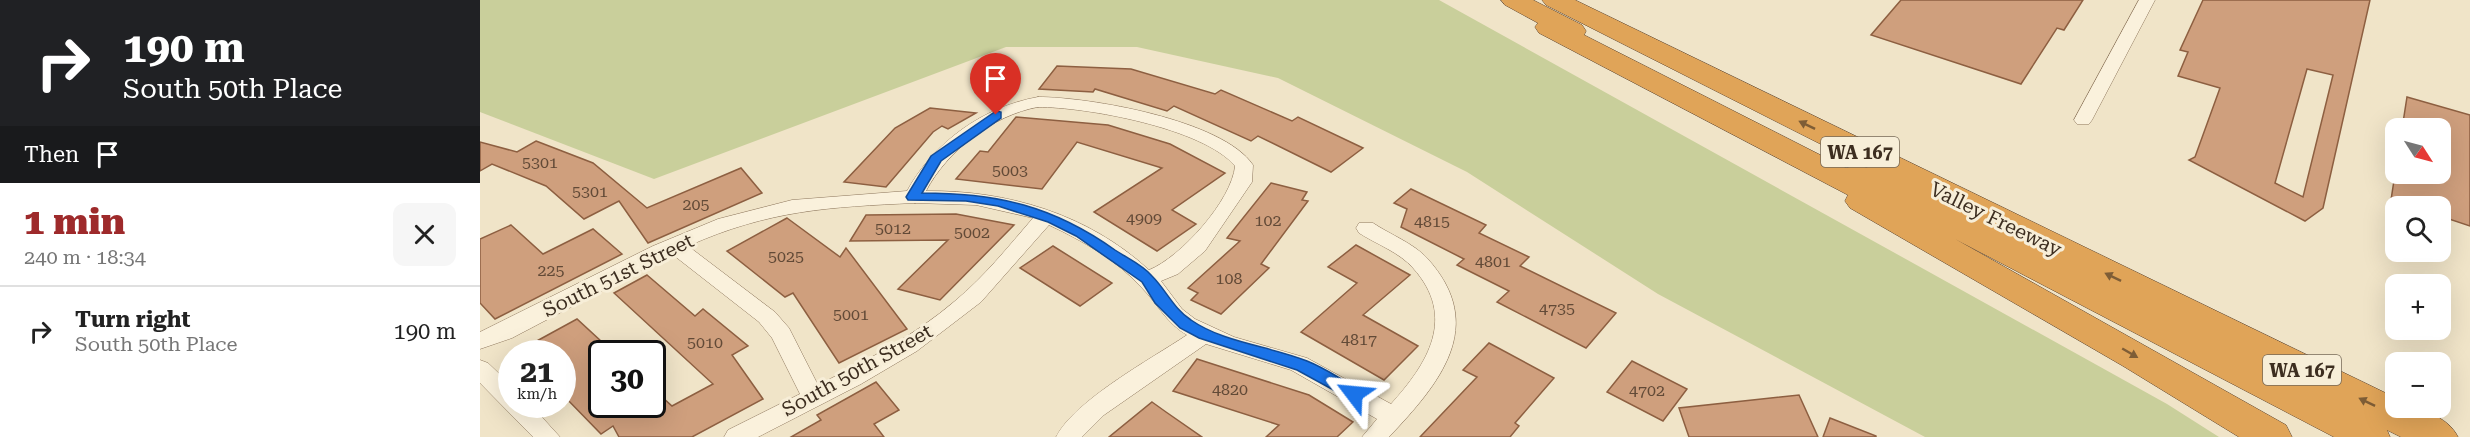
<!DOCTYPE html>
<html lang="en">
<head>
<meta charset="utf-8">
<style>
	:root { --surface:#fff; --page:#f6f6f6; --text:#222; --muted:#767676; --line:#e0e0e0; --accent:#9e2a2b }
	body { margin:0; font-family:"Roboto Serif",serif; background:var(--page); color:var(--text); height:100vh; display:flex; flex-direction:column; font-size:22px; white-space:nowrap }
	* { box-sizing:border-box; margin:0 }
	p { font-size:20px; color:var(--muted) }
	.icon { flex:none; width:33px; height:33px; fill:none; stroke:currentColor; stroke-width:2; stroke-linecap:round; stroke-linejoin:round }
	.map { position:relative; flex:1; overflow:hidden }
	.panel { display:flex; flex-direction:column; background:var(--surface); width:480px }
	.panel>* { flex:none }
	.guide { background:#202124; color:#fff; overflow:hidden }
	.needle { width:39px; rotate:126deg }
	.tools { position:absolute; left:1905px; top:118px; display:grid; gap:12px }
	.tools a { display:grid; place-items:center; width:66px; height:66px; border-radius:12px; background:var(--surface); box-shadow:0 6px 24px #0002; font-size:30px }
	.speed { position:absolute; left:18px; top:340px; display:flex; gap:12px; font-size:30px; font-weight:700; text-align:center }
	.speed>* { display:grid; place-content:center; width:78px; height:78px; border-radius:50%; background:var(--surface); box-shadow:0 6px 24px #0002; line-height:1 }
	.speed small { font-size:15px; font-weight:400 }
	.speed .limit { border:3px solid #111; border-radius:9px; background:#fff; color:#111 }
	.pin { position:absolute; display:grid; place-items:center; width:51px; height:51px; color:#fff; margin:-62px -26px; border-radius:50% 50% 50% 0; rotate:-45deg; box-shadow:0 0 6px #0007 }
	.pin .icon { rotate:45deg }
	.me { position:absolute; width:66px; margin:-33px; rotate:299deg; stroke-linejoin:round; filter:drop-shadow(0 0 4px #0008) }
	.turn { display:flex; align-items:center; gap:21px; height:126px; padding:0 24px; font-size:27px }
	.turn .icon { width:78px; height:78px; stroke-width:2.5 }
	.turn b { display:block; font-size:42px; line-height:51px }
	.then { display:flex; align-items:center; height:57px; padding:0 24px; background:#0003; gap:12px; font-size:22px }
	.round { display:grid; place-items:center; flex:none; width:63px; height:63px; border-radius:12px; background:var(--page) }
	.head { display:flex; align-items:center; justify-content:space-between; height:102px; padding:0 24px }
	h1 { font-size:36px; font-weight:800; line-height:45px; color:var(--accent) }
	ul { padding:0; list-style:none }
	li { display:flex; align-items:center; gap:18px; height:90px; padding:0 24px; border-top:2px solid var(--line) }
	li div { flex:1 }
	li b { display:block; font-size:22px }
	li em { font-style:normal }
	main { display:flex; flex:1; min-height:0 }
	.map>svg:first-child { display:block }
	.green { fill:#c9cf9b }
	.building { fill:#cf9f7d; stroke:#8d5f41; stroke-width:1.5; fill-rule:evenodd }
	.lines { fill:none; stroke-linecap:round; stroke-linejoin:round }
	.minor-casing { stroke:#8d765c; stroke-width:1 }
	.motorway-casing { stroke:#5b4430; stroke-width:1 }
	.minor { fill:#faf1dc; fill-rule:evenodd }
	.motorway { fill:#e0a458; fill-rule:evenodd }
	.oneway { fill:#7e5d36 }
	.route { fill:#1a73e8; stroke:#114b97; stroke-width:1.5 }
	.labels { text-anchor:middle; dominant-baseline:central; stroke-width:6; stroke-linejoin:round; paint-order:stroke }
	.number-label { font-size:16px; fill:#624a37 }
	.shield { fill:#f7eed8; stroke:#756857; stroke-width:1.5 }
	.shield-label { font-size:18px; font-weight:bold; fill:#3d2e20 }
	.street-label { font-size:20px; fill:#3d2e20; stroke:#f7eed8 }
</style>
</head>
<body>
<main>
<section class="panel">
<div class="guide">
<div class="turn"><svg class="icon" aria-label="right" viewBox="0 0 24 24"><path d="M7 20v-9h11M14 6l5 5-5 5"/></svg><div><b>190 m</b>South 50th Place</div></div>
<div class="then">Then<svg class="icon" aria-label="arrive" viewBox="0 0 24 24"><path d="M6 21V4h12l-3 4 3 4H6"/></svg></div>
</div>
<div class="head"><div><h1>1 min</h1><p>240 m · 18:34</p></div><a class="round"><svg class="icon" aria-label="close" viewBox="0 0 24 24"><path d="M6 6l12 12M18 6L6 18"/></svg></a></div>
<ul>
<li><svg class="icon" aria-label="right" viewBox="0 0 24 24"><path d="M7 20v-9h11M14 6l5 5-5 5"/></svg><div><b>Turn right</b><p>South 50th Place</p></div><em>190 m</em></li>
</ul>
</section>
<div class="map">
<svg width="1990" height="437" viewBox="0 0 1990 437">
	<rect width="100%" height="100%" fill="#f0e4c8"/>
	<!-- green -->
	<polygon class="green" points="0,0 959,0 1687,404 1739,437 1445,437 1178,294 987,172 798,78 657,47 526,47 174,179 0,112"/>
	<!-- building -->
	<g class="building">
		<polygon points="1421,0 1603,0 1584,30 1577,28 1541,84 1391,35"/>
		<path d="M 1723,0 L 1890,0 L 1843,208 L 1825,221 L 1709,160 L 1715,157 L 1740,88 L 1698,76 L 1708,52 L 1700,50 ZM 1827,69 L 1853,75 L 1823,197 L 1795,183 Z"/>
		<polygon points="577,66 651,69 735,94 741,90 812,121 818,117 883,148 851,172 778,136 771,141 694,106 687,111 615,89 613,92 559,89"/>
		<polygon points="1927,97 1990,115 1990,226 1960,216 1960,207 1931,207 1911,200 1915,174 1960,174 1960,129 1922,129"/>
		<polygon points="450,108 496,113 468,129 462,126 453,132 406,187 364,182 415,128"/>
		<polygon points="536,117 628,125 690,144 745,173 692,210 716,224 677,251 614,212 682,168 597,142 562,189 476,179 500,151 508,152"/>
		<polygon points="56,141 113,163 167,208 261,168 282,193 168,243 139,201 104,219 66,186 12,164 0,171 0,142 37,152"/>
		<polygon points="791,183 827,192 822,200 828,201 781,264 789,268 741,314 711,300 718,293 708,288 760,241 747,238"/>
		<polygon points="931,189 1006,225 999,233 1049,257 1040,266 1136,313 1106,348 1017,302 1029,291 977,265 984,259 921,227 927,209 914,203"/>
		<polygon points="476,214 534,225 460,300 418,289 468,240 370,241 386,215"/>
		<polygon points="307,218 360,257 366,248 427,329 359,363 313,293 305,297 247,251"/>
		<polygon points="31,225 63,254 113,229 142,254 15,319 0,303 0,239"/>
		<polygon points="876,245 930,275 883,315 938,346 904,380 821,332 877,283 848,267"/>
		<polygon points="573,246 632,283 600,306 540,268"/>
		<polygon points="167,275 215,316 223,309 268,346 252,355 283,399 212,437 139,437 133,426 121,434 82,394 82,354 33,354 97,319 135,354 122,354 122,405 172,405 172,388 192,406 233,384 134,293"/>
		<polygon points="1009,343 1074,378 1035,423 1039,426 1030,437 940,437 997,377 983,370"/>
		<polygon points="717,359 829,395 873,422 857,437 786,437 799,425 693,391"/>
		<polygon points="1152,361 1207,389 1183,421 1127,392"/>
		<polygon points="396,382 419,410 394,424 404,437 311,437 341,420 337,415"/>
		<polygon points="1319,395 1338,437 1209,437 1199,408"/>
		<polygon points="672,402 686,412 722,437 629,437"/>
		<polygon points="1350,418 1396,436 1396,437 1343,437"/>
	</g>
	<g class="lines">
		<!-- minor casing -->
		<g class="minor-casing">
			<g id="minor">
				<polygon points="1659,0 1675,0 1612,120 1609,124 1597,124 1594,120"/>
				<path d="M 558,97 C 609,97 743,120 773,165 L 772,182 L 725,251 L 698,274 L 681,281 L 702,309 L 715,319 L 754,337 L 827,358 L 911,404 C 948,363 977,317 933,268 C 919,252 896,244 879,233 L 876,228 L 879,223 L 893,223 C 911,235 933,243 947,258 C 1009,326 959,384 909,437 L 882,437 L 897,419 L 811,370 L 726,344 L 624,415 L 602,437 L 576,437 C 595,400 671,359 707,335 C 686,323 678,304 662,288 C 637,260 603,241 569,225 L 501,302 L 437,351 L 381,384 L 278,437 L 244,437 L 248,430 L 320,394 L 292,338 L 279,322 L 192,254 L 32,338 L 0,349 L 0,332 L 173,246 L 238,219 L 312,200 L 427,191 C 454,142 503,107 558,97 ZM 558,107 C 606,107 723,128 755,166 C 752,200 701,257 669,270 C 608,214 527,190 446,191 C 467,151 513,115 558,107 ZM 435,203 L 496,205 L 553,218 C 528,247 504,277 475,301 C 434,336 386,361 338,385 L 309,328 L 295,312 L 208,246 C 289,210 349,207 435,203 Z"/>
				<polygon points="0,360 8,363 32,386 32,405 51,405 80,437 53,437 0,383"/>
			</g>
		</g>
		<!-- motorway casing -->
		<g class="motorway-casing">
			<path id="motorway" d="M 1021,0 L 1053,0 L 1102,25 L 1106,31 L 1104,35 L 1366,168 L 1377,165 L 1388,168 L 1066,5 L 1062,0 L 1095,0 L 1916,398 L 1916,408 C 1939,408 1967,415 1978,437 L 1921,437 L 1907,430 L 1910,437 L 1854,437 L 1475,239 L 1806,425 L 1812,437 L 1759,437 L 1643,366 L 1370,208 L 1365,201 L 1368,195 L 1059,33 L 1055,27 L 1058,23 L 1025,5 Z"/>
		</g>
		<!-- minor -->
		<use href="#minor" class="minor"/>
		<!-- motorway -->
		<use href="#motorway" class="motorway"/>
	</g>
	<!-- one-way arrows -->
	<defs><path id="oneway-solid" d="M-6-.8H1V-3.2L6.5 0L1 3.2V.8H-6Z" transform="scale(1.5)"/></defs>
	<g class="oneway">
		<use href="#oneway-solid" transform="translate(1327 125) rotate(-154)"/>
		<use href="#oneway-solid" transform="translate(1633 277) rotate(-154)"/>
		<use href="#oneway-solid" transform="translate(1650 353) rotate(30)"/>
		<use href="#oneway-solid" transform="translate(1887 402) rotate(-154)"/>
	</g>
	<!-- route -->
	<path class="route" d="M 516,111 L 521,112 L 521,118 L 461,161 L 442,193 C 518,193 573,206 635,250 C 647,258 663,265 672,276 C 686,290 694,309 711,320 C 744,343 790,346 827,361 C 845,368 862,380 879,389 L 882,394 L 879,398 L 868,398 L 817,370 L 719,338 L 700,328 L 675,303 L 662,282 L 596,236 L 568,222 L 518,206 L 486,201 L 428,200 L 426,197 L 451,156 Z"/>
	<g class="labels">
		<!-- number labels -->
		<g class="number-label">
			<text x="60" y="162">5301</text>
			<text x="530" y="170">5003</text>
			<text x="110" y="191">5301</text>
			<text x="216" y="204">205</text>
			<text x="664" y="218">4909</text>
			<text x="788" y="220">102</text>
			<text x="952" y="221">4815</text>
			<text x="413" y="228">5012</text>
			<text x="492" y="232">5002</text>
			<text x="306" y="256">5025</text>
			<text x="1013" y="261">4801</text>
			<text x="71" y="270">225</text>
			<text x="749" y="278">108</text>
			<text x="1077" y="308">4735</text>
			<text x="371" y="314">5001</text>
			<text x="879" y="339">4817</text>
			<text x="225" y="342">5010</text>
			<text x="750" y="389">4820</text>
			<text x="1167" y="390">4702</text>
		</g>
		<!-- shield labels -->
		<g class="shield">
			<rect x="1341" y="137" width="78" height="30" rx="4.5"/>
			<rect x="1783" y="355" width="78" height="30" rx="4.5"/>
		</g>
		<g class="shield-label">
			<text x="1380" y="152">WA 167</text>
			<text x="1822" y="370">WA 167</text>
		</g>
		<!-- street labels -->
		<g class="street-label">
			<text transform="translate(1516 219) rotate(26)">Valley Freeway</text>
			<text transform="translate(138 275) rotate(-26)">South 51st Street</text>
			<text transform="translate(377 370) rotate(-29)">South 50th Street</text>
		</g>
	</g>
</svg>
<div class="tools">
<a><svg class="needle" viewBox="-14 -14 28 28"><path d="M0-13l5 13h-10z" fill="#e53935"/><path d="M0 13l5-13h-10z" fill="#767676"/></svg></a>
<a><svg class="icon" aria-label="search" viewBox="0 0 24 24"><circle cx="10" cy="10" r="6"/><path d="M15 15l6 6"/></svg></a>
<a>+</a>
<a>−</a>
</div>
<div class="speed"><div>21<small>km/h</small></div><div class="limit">30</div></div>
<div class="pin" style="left:516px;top:115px;background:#d93025"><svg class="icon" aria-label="arrive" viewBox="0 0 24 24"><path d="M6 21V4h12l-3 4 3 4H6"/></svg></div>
<svg class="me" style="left:874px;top:394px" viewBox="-20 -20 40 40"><path d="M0-17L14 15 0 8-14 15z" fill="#1a73e8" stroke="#fff" stroke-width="4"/></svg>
</div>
</main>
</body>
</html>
